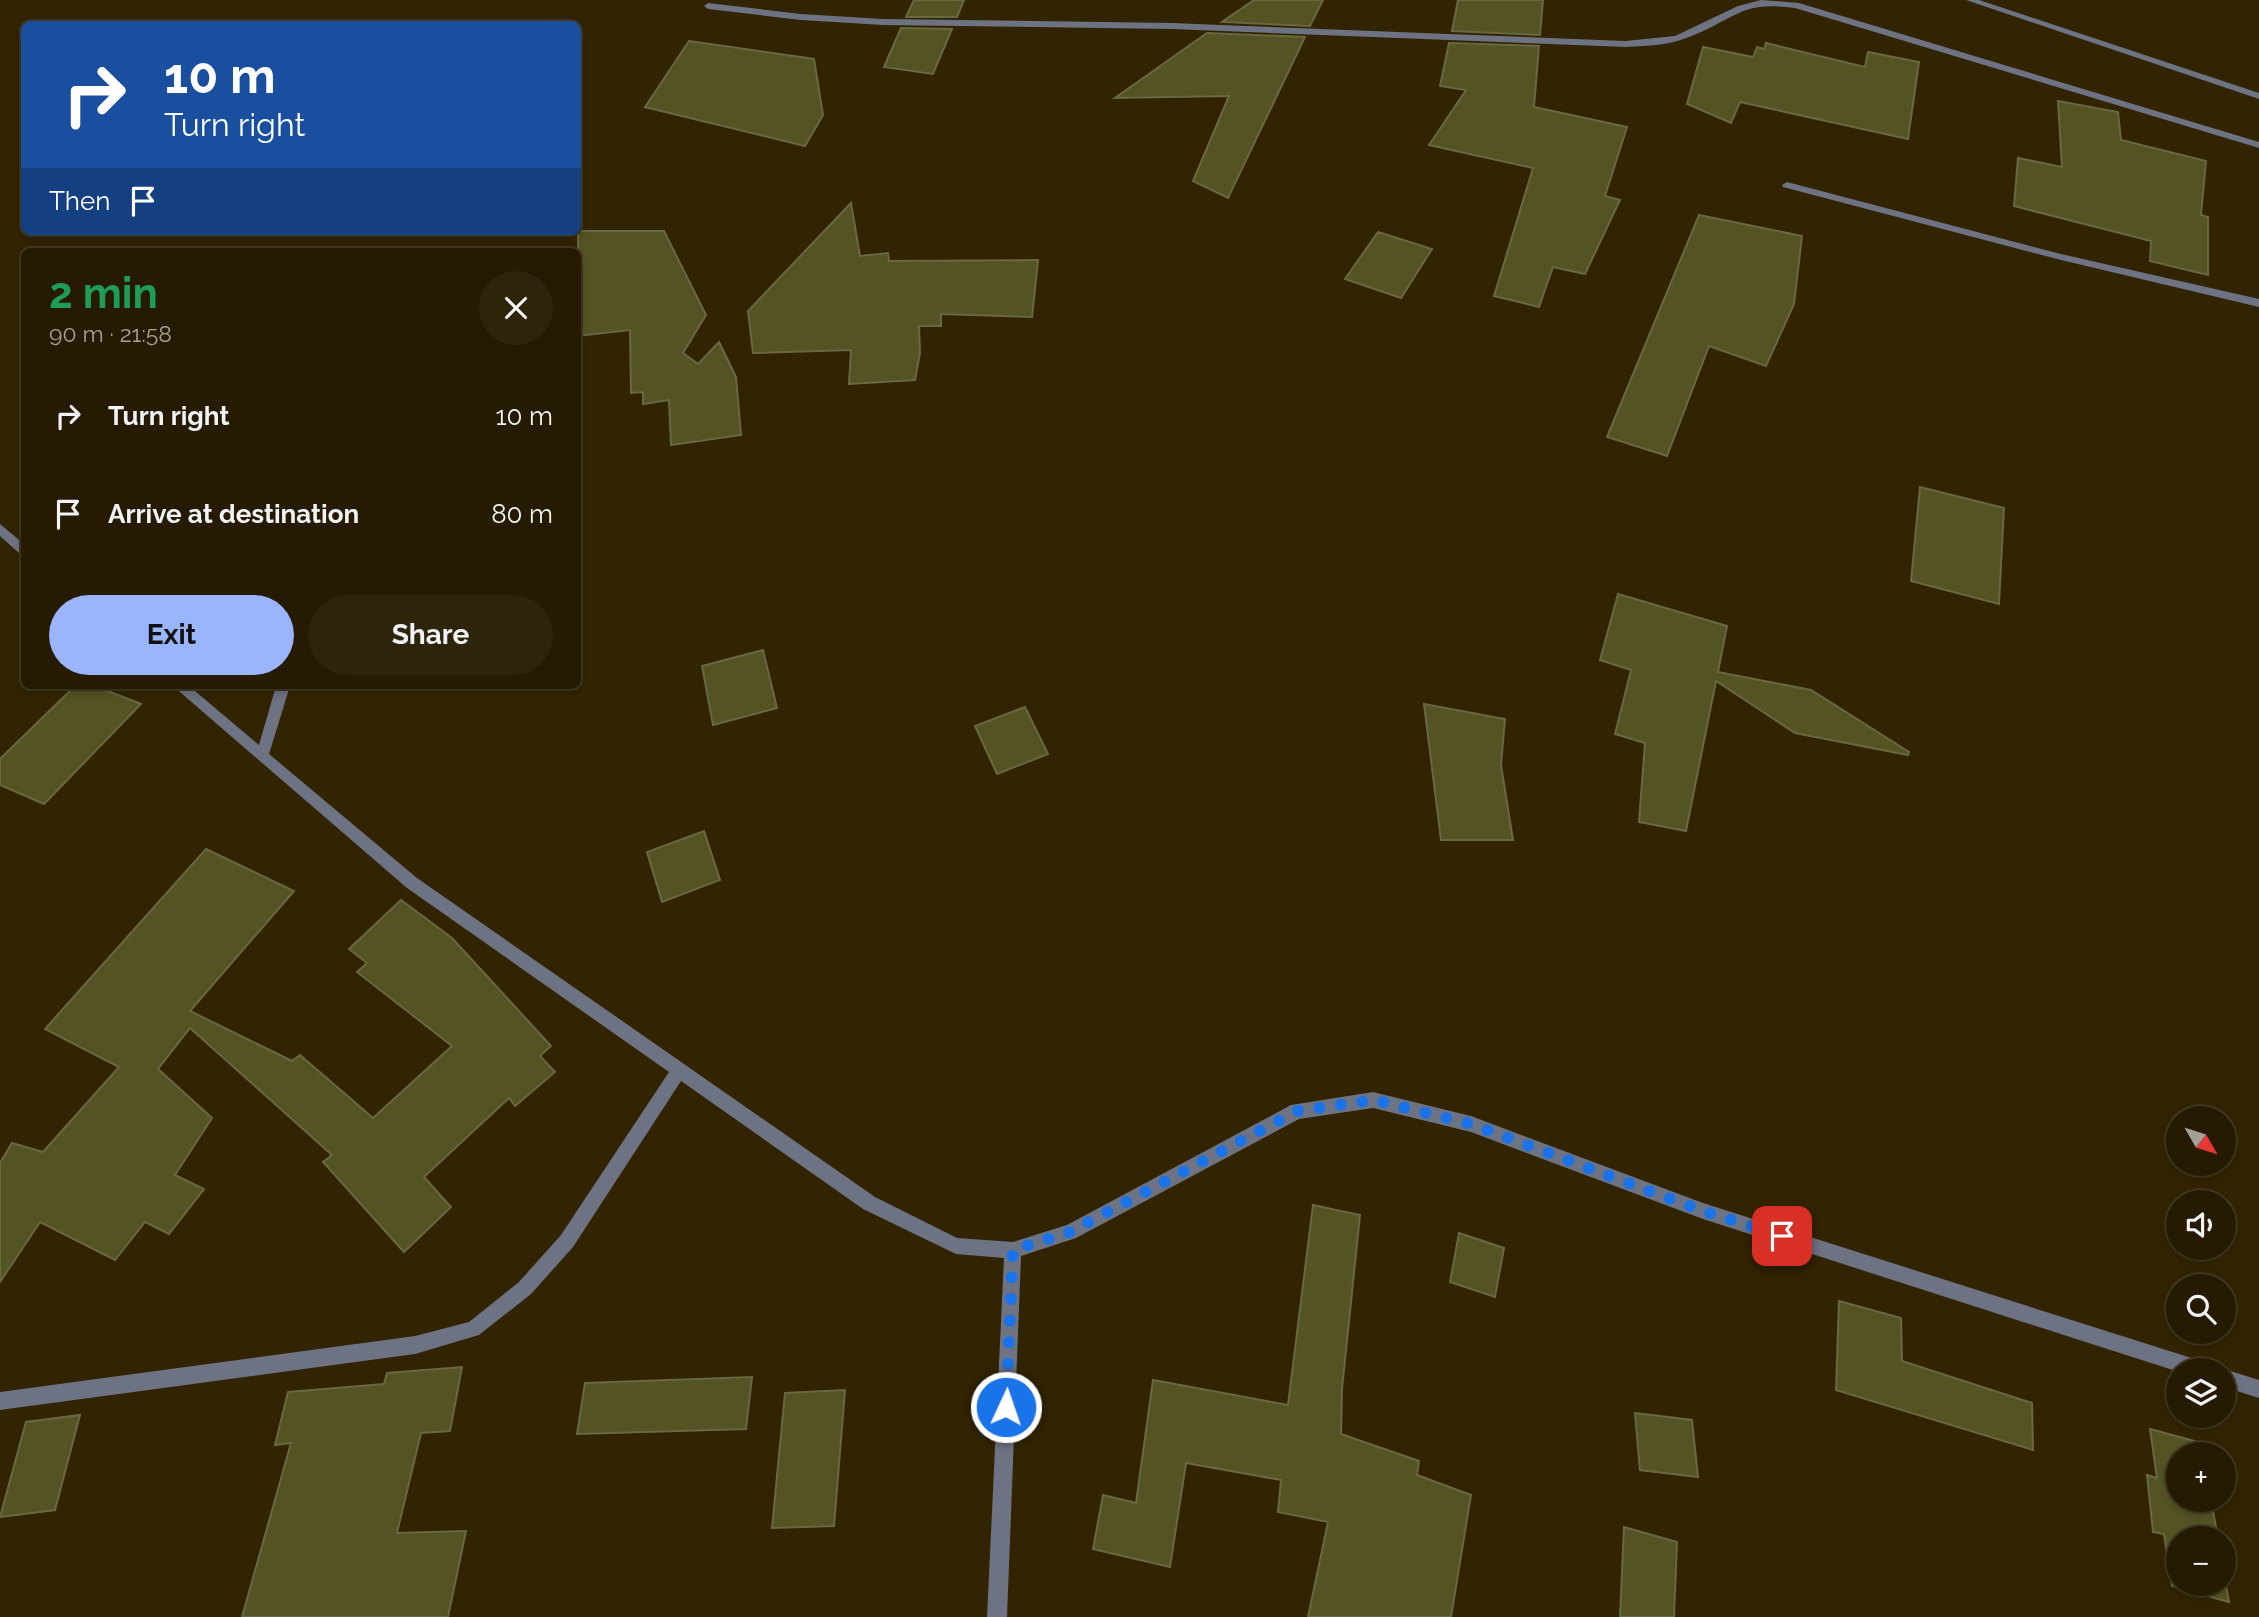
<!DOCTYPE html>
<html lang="en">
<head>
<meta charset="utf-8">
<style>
	:root { --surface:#261b00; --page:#2e240a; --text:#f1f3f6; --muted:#a4a199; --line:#423922; --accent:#9ab5fd }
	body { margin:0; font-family:Raleway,sans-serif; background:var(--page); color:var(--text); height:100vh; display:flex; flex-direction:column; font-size:26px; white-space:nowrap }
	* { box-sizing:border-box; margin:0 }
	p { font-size:23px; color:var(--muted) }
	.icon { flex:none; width:38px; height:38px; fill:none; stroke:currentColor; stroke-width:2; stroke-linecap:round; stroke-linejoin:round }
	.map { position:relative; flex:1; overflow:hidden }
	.drawer { position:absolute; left:21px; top:248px; width:560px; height:441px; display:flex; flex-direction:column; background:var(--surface); border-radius:10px; box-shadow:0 4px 10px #0003,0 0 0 2px var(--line) }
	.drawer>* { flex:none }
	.hud { position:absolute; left:21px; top:21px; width:560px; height:214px; border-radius:10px; box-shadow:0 4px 10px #0003,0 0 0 2px var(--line); background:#1a4fa0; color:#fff; overflow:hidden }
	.needle { width:46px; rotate:129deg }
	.controls { position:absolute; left:2166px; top:1106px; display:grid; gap:14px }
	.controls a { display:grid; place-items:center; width:70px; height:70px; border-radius:50%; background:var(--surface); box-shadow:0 4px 10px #0003,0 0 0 2px var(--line); font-size:35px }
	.pin { position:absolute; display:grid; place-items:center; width:60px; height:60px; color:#fff; margin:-30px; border-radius:14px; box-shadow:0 4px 10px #0006 }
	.me { position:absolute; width:77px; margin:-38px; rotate:3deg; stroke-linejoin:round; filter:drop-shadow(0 0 5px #0008) }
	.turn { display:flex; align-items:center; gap:24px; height:147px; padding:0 28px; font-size:32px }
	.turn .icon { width:91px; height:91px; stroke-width:2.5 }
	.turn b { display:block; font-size:49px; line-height:60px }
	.then { display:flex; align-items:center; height:66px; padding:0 28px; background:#0003; gap:14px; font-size:26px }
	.round { display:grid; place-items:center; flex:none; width:74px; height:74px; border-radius:37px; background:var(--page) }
	.overview { display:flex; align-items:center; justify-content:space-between; height:119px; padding:0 28px }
	h1 { font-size:42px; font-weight:700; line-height:52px; color:#1e9e55 }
	.primary-button { display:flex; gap:14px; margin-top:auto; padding:14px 28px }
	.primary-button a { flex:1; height:80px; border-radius:42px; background:var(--accent); color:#111; font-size:28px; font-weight:700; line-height:80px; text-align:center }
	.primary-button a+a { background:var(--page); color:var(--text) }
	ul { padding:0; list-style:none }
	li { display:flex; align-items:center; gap:21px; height:98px; padding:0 28px }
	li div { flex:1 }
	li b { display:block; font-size:26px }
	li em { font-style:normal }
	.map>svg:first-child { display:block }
	.building { fill:#535324; stroke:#686841; stroke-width:2 }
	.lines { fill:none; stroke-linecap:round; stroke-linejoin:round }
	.street { fill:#6d7383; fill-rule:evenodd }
	.route { stroke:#1a73e8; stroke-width:12; stroke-dasharray:0 21.6 }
</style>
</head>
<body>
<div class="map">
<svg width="2259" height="1617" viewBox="0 0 2259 1617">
	<rect width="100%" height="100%" fill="#322400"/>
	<!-- building -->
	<g class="building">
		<polygon points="914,0 964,0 957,17 906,17"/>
		<polygon points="1254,0 1323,0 1310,26 1222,22"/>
		<polygon points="1458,0 1543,0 1540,35 1452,31"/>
		<polygon points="901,28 952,29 933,74 884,67"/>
		<polygon points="1207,33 1305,37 1228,198 1193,181 1229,96 1115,98"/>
		<polygon points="689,41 814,59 823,115 805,146 645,107"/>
		<polygon points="1449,43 1539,46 1534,107 1627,127 1605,196 1620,200 1585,274 1553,267 1539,307 1494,296 1533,168 1429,145 1466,90 1440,86"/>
		<polygon points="1766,43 1865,67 1868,52 1919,62 1908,139 1740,102 1731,123 1687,104 1703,47 1753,57 1757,47 1764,49"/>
		<polygon points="2058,101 2118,112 2121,140 2206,161 2201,215 2208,217 2208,275 2150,261 2151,241 2014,206 2018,158 2062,167"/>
		<polygon points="851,203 860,256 888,253 889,261 1038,260 1032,317 941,314 941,326 919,326 920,353 915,380 849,384 851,350 753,353 748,311"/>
		<polygon points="1699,215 1802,236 1794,304 1766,366 1709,346 1667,456 1607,437"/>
		<polygon points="578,231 664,231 706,315 683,353 698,364 719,342 736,377 741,435 671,445 669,400 643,404 643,392 631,393 630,330 578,336"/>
		<polygon points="1378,232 1432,249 1401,298 1345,279"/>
		<polygon points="1920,487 2004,508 1999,604 1911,581"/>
		<polygon points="1618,594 1727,626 1718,672 1811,690 1909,752 1908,755 1795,733 1716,681 1686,831 1639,822 1645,743 1615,734 1631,670 1600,660"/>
		<polygon points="763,650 777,708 713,725 702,666"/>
		<polygon points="75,686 95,686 141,704 44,804 0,785 0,759"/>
		<polygon points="1424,704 1505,719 1501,765 1513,840 1441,840"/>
		<polygon points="1025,707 1048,754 997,774 975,726"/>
		<polygon points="704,831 720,880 662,902 647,852"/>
		<polygon points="206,849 294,891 190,1011 292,1061 300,1055 373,1118 452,1046 357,972 367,963 349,949 401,900 452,938 551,1046 540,1056 555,1072 515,1106 509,1098 424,1177 451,1207 404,1252 323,1162 332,1155 190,1028 158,1069 212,1118 175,1175 204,1189 169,1234 145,1222 115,1260 40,1222 0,1282 0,1163 12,1143 43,1152 119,1067 45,1029"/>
		<polygon points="1313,1205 1360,1215 1342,1389 1341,1434 1419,1461 1417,1475 1471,1495 1451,1617 1308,1617 1328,1522 1278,1512 1281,1480 1186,1463 1170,1567 1093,1549 1103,1495 1136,1503 1153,1380 1288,1405"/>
		<polygon points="1459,1233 1504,1248 1495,1297 1450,1282"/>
		<polygon points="1839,1301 1901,1318 1902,1361 2032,1403 2033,1450 1836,1390"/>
		<polygon points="462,1367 450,1431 421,1433 397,1533 466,1531 448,1617 242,1617 291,1443 275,1445 288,1392 384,1384 387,1373"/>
		<polygon points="752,1377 746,1429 577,1434 585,1383"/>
		<polygon points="845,1390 834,1526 772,1528 785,1393"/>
		<polygon points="1635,1413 1692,1420 1698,1477 1640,1470"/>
		<polygon points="80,1415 55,1510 0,1517 26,1422"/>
		<polygon points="2150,1429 2202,1443 2204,1454 2179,1454 2179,1500 2211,1500 2218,1538 2179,1538 2179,1584 2224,1584 2224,1574 2229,1602 2172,1586 2164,1534 2153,1532 2147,1475 2157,1478"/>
		<polygon points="1624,1527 1677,1542 1674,1617 1620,1617"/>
	</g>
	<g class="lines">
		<!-- street -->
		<g class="street">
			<path d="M 1761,0 L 1799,3 L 2259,142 L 2259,148 L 1795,8 C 1742,1 1738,17 1694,35 C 1672,45 1649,46 1625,47 L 1172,29 L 883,25 L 801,20 L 708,9 L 704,6 L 708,3 L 801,14 L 883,19 L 1172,23 L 1625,41 L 1675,36 L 1738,6 Z"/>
			<polygon points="1966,0 1979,0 2259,93 2259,99"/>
			<polygon points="1787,182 2061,254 2259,299 2259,307 2061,260 1783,187 1782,185"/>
			<polygon points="0,524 24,544 24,556 20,554 0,536"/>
			<polygon points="173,686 189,686 259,745 276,686 290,686 269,754 417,878 875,1197 957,1238 1013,1242 1067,1225 1291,1105 1373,1092 1471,1116 1703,1203 2201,1361 2207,1364 2210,1370 2179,1372 1703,1219 1471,1132 1373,1108 1299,1119 1076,1238 1021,1256 1007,1617 987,1617 1004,1258 956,1254 863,1209 681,1081 573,1247 531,1294 479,1335 415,1354 0,1410 0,1392 415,1336 469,1322 519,1282 561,1235 669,1072 407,888"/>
			<polygon points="2224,1369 2259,1380 2259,1398 2224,1387 2224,1370 2221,1370"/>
		</g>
	</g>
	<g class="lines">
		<!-- route -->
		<polyline class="route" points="1006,1407 1013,1250 1070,1232 1297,1111 1374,1100 1471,1124 1703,1211 1782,1236"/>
	</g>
</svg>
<div class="controls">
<a><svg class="needle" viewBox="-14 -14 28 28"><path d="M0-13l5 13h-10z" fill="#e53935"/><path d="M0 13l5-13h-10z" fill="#a4a199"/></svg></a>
<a><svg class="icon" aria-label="sound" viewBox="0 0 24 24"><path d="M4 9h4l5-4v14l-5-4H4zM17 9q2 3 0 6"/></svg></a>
<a><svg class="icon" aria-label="search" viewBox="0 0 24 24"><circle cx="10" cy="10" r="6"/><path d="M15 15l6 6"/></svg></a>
<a><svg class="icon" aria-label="layers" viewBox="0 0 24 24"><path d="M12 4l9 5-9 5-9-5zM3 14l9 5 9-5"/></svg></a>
<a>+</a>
<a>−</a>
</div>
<div class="pin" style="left:1782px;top:1236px;background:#d93025"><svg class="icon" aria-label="arrive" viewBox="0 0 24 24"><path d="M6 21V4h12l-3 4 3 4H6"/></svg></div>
<svg class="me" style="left:1006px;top:1407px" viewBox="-20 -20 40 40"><circle r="17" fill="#1a73e8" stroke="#fff" stroke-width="3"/><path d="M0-11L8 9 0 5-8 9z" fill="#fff"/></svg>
<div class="hud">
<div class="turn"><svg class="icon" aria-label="right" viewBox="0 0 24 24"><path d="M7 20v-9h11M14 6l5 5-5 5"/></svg><div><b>10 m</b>Turn right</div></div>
<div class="then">Then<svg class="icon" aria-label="arrive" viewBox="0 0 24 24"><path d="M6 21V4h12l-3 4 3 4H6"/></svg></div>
</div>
<section class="drawer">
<div class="overview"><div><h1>2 min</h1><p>90 m · 21:58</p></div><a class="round"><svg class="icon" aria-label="close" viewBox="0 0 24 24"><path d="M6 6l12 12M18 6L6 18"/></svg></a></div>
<ul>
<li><svg class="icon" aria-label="right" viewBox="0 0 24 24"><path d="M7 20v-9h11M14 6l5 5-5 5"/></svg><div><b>Turn right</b></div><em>10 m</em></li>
<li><svg class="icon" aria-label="arrive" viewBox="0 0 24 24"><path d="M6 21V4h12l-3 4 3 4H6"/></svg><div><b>Arrive at destination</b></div><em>80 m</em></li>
</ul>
<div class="primary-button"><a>Exit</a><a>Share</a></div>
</section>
</div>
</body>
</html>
